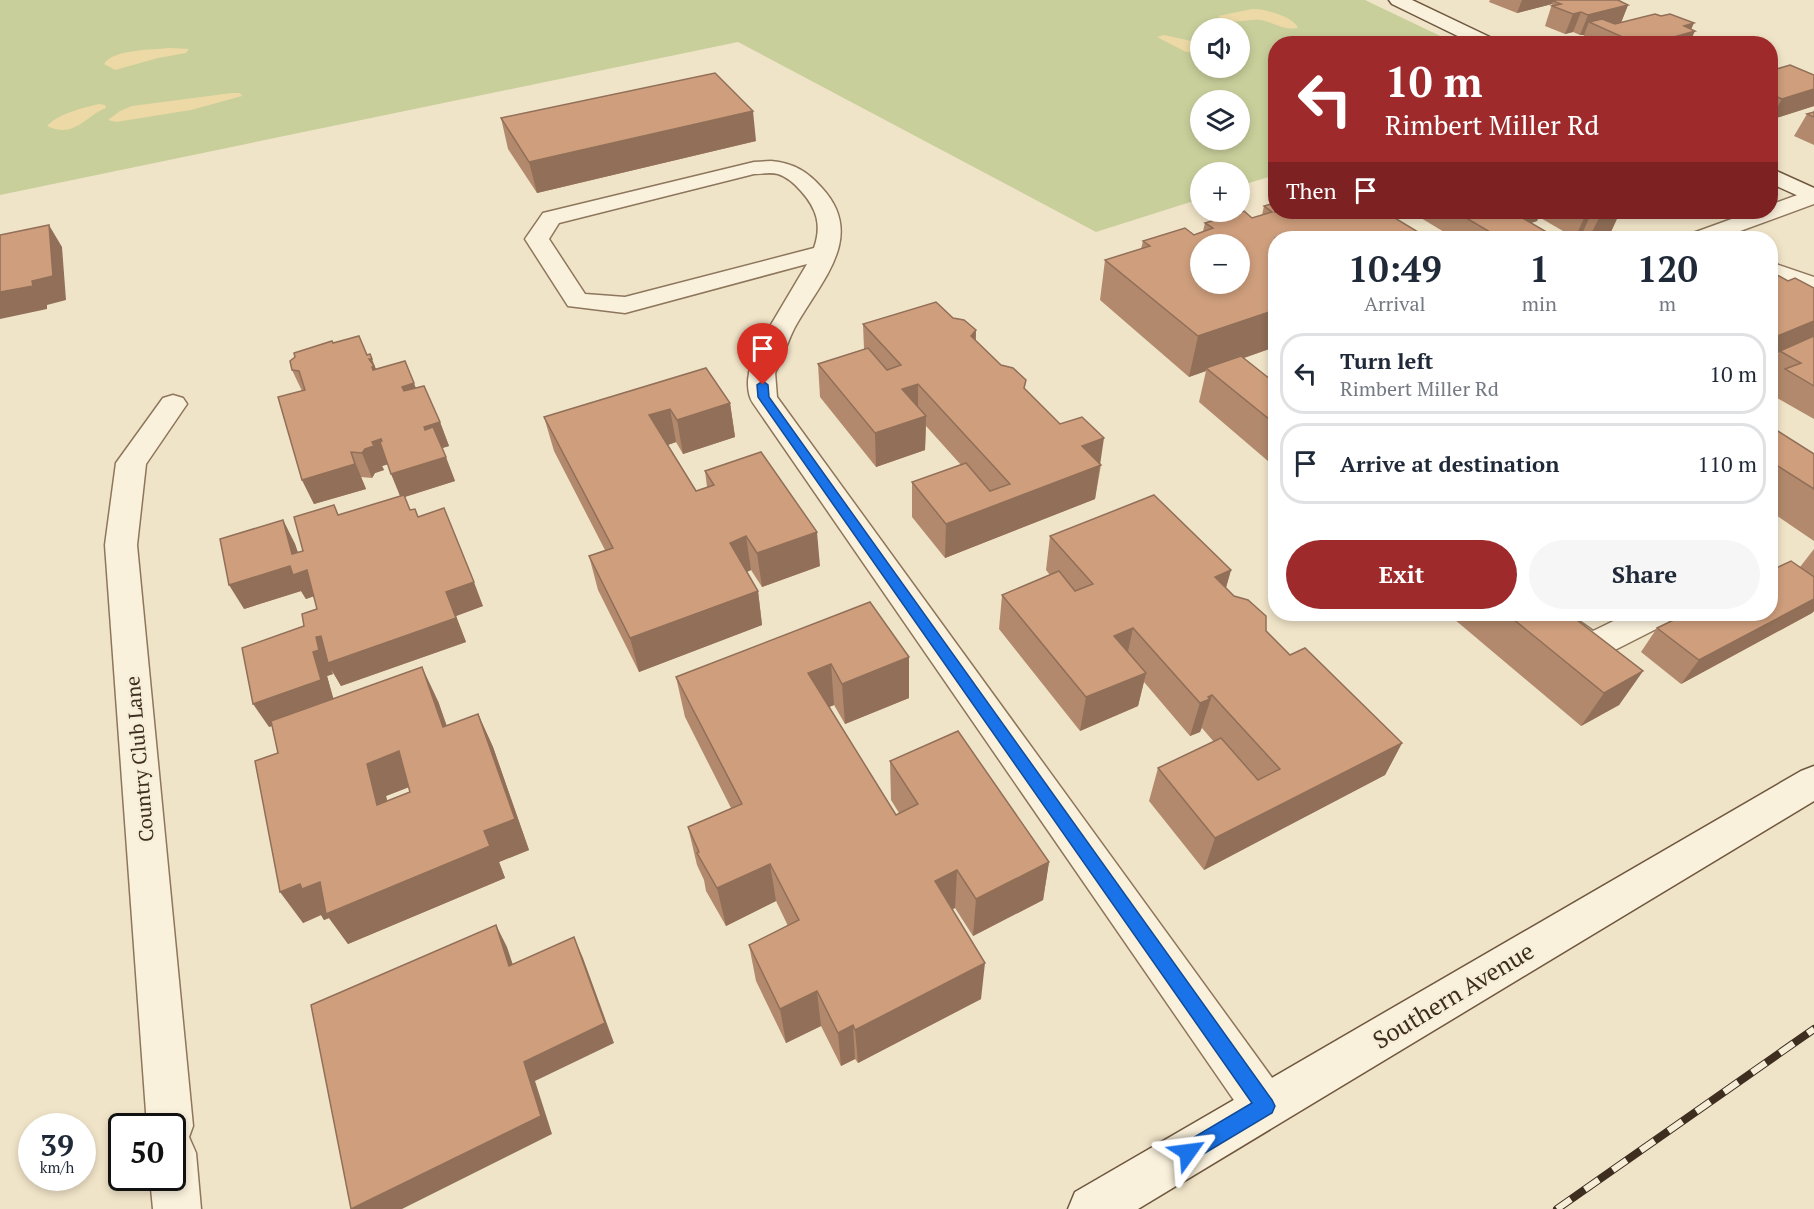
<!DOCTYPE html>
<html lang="en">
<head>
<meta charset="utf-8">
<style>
	:root { --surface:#fff; --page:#f6f6f7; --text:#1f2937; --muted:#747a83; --line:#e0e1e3; --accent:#9e2a2b }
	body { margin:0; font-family:"PT Serif",serif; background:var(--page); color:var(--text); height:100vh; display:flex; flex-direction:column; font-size:22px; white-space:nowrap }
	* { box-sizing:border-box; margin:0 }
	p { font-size:20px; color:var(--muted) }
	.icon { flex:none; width:33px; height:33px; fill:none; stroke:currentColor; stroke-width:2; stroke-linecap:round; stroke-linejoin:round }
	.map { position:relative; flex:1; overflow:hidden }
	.drawer { position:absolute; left:1268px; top:231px; width:510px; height:390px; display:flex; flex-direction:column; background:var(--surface); border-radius:24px; box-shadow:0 3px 9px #0003 }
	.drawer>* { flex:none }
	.banner { position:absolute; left:1268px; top:36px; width:510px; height:183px; border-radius:24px; box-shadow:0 3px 9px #0003; background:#9e2a2b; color:#fff; overflow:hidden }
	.tools { position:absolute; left:1190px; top:18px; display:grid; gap:12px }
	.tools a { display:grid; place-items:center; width:60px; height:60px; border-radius:50%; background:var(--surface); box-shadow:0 3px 9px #0003; font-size:30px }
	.speed { position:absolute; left:18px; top:1113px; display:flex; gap:12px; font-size:30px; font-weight:700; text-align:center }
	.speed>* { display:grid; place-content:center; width:78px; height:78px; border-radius:50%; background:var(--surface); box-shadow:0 3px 9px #0003; line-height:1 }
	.speed small { font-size:15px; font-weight:400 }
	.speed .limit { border:3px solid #111; border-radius:9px; background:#fff; color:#111 }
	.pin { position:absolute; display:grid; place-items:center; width:51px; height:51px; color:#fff; margin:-62px -26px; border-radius:50% 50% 50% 0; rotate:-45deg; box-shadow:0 0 6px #0007 }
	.pin .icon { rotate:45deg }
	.me { position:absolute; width:66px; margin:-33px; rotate:59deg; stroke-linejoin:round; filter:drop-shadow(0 0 4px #0008) }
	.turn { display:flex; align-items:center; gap:21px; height:126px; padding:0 18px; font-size:27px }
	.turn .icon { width:78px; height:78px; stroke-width:2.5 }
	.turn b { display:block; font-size:42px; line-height:51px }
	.then { display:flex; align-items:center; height:57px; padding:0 18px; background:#0003; gap:12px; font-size:22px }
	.eta { display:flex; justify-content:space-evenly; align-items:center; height:102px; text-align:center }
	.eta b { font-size:36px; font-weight:700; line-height:42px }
	.action { display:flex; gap:12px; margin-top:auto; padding:12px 18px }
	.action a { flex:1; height:69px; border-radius:36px; background:var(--accent); color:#fff; font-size:24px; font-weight:700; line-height:69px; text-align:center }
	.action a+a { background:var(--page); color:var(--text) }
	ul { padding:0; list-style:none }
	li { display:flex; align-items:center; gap:18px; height:81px; margin:0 12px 9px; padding:0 6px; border:3px solid var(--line); border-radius:24px }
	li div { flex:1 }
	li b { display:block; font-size:22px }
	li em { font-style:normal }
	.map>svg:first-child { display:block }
	.green { fill:#c9cf9b; fill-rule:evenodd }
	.sand { fill:#ecd9a5 }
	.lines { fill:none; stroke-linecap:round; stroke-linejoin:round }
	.lane-casing { stroke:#8d765c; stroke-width:3 }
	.street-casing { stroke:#8d765c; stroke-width:3 }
	.secondary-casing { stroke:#6f573f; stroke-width:3 }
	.lane { fill:#faf1dc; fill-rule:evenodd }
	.street { fill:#faf1dc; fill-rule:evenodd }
	.secondary { fill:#faf1dc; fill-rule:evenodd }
	.rail-casing { stroke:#3d2e20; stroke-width:8 }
	.rail { stroke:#f7eed8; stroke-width:6; stroke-dasharray:17; stroke-linecap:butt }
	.wall { fill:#b2896c; fill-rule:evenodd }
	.shaded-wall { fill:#916f58 }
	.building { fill:#cf9f7d; stroke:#916f58; stroke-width:1.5; fill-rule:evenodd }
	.route { fill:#1a73e8; stroke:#114b97; stroke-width:1.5 }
	.labels { text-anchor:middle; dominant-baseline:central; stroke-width:5; stroke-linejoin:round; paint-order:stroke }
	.street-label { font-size:20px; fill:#3d2e20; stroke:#f7eed8 }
	.near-street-label { font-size:24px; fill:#3d2e20; stroke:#f7eed8 }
</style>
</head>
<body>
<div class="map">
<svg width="1814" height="1209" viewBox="0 0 1814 1209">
	<rect width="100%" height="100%" fill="#f0e4c8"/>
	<!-- green -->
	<path class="green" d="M 0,0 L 1365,0 L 1455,43 L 1275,44 L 1275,175 L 1239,186 L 1239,172 L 1200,172 L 1200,199 L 1096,232 L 738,42 L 0,195 ZM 1200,28 L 1239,28 L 1239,68 L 1200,68 ZM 1200,100 L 1239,100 L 1239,140 L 1200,140 Z"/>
	<!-- sand -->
	<g class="sand">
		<path d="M 1252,9 C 1263,8 1294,17 1298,28 C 1285,31 1273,22 1260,20 C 1245,18 1233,27 1218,16 Z"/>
		<polygon points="1164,35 1200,43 1200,52 1186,52 1157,37"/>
		<path d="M 169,48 L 189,49 L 186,53 L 158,58 L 115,70 L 104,64 C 113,49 153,50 169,48 Z"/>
		<polygon points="232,93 240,93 242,96 191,110 116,122 108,120 120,111 132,106"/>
		<path d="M 99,104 L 105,105 L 106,108 C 85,116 75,139 47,126 C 59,113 83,108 99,104 Z"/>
	</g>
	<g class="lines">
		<!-- lane casing -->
		<g class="lane-casing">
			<g id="lane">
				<path d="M 771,161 C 793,163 807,171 822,188 C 867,237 820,282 795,327 C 786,344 782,363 772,378 L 762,380 L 752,378 L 749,372 L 769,328 L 807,264 L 625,313 L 568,306 L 525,239 L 543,213 L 754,162 ZM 754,174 C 762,174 770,172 778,174 C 787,177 795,184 801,191 C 817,209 822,225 814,248 L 625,297 L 585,294 L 549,239 L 559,223 Z"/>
				<polygon points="1814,189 1814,204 1721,238 1689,238 1693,233 1751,212 1770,212 1770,205"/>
				<polygon points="1770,262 1814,277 1814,292 1770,277"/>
				<polygon points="1530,614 1569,614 1593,631 1628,614 1673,614 1668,623 1603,656 1591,660 1579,656 1534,623"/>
			</g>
		</g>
		<!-- street casing -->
		<g class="street-casing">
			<g id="street">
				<path d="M 762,364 L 772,366 L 775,372 L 777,397 L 1281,1090 L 1288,1106 L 1281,1122 L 1265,1129 L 1249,1122 L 753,403 C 747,394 746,376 752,366 Z"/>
				<polygon points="173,395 183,398 187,404 146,464 137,545 193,1126 189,1137 196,1153 201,1209 153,1209 150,1178 172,1178 172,1126 147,1126 105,545 116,463 163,398"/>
			</g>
		</g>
		<!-- secondary casing -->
		<g class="secondary-casing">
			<g id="secondary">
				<polygon points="1389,0 1412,0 1496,40 1499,44 1474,44 1392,4"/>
				<polygon points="1770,168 1814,188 1814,203 1770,183"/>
				<polygon points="1814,766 1814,801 1138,1209 1068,1209 1075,1192 1801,771"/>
			</g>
		</g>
		<!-- lane -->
		<use href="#lane" class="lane"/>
		<!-- street -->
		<use href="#street" class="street"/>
		<!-- secondary -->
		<use href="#secondary" class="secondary"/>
		<!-- rail casing -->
		<g class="rail-casing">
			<polyline id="rail" points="1557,1209 1814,1029"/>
		</g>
		<!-- rail -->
		<use href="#rail" class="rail"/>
	</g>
	<!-- wall -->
	<g class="wall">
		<polygon points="1490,0 1618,0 1628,5 1621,23 1691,29 1689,44 1583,44 1580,42 1584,35 1580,35 1573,32 1565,34 1545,26 1552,4 1517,13 1489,2"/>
		<polygon points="1770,71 1814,75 1814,106 1770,120"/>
		<polygon points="1814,110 1814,145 1794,136 1807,114 1813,112"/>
		<polygon points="501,118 756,141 537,193 508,149"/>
		<polygon points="1275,203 1275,347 1244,358 1275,383 1275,467 1199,402 1206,371 1189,377 1100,300 1105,260 1141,249 1143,241 1194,235 1203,231 1205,223 1252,218 1262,215 1264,206"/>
		<polygon points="1411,212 1620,212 1610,234 1594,238 1584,238 1581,236 1575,238 1539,217 1537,221 1531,223 1550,234 1548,238 1454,238"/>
		<polygon points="1770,271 1788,281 1814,288 1814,419 1770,394 1777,382 1770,378 1770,366 1779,353 1770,357"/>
		<polygon points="953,318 976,330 976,341 1101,465 1095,499 945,558 912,517 912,482 961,465 926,426 925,450 876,467 820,397 818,364 864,349 863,324"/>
		<path d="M 333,343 L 367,355 L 376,369 L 416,388 L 440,422 L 449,446 L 442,448 L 455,481 L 405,497 L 410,510 L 418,517 L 483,606 L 456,616 L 466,642 L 341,686 L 331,669 L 333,674 L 327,676 L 333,699 L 438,701 L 447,726 L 478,714 L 493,747 L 529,850 L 499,862 L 505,878 L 348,944 L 329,918 L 324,920 L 321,915 L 303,923 L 278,753 L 272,726 L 269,727 L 304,626 L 317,609 L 314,596 L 306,599 L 301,591 L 244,609 L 283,520 L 295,544 L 298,552 L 303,551 L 339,515 L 400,496 L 388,464 L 382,466 L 384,470 L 375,473 L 372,478 L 361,477 L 366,489 L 314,504 L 302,480 L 302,391 L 292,370 ZM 409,787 L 410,792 L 387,801 L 386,796 Z"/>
		<polygon points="730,403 735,437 683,454 676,442 668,445 696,491 707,487 705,471 820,566 762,587 751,570 747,572 758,591 762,625 639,672 598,590 589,556 605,550 554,451 544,417"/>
		<polygon points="1770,426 1814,454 1814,541 1770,511"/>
		<polygon points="1050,536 1231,570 1226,588 1290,655 1402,743 1385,775 1204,870 1149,801 1158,768 1214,742 1202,728 1200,732 1190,736 1144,682 1138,706 1080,731 999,629 1002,595 1050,575 1046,570"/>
		<polygon points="1814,549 1814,611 1812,613 1681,684 1641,652 1657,628 1800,567"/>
		<polygon points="870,602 909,698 845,724 834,705 829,707 896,815 899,813 891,800 890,761 1049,862 1043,900 973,936 955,908 952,909 981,999 858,1063 855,1059 841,1066 821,1026 786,1043 756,981 749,945 788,926 776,901 726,926 706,891 704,880 697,865 688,827 731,808 685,717 676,677"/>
		<polygon points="1448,614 1569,614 1643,671 1619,705 1581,726"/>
	</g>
	<!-- shaded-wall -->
	<g class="shaded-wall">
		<polygon points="1522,0 1561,0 1553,1 1552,4 1517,13"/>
		<polygon points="1628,5 1620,25 1589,22 1584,35 1580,35 1588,15"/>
		<polygon points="1581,12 1573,32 1565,34 1573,14"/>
		<polygon points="1694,23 1690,32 1695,31 1689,44 1649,44 1684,26"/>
		<polygon points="1814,89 1814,106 1770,120 1782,99"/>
		<polygon points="753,111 756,141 537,193 529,162"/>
		<polygon points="1517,212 1541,212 1537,221 1510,230"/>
		<polygon points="1620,212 1610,234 1594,238 1589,238 1599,218"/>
		<polygon points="1591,214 1581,236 1575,238 1585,216"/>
		<polygon points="49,225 62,247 66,300 47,305 47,309 0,319 0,292 32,281"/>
		<polygon points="1550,234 1548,238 1535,238"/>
		<polygon points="1275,310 1275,347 1209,370 1206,368 1206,371 1189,377 1198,336"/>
		<polygon points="1814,321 1814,337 1780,351 1779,353 1770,357 1770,339"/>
		<polygon points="976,330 974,364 971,336"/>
		<polygon points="369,359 372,359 381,382 382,391"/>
		<polygon points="414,383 423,407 411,411 402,387"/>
		<polygon points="918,384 918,417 902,389"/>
		<polygon points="730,403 735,437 683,454 677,420"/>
		<polygon points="670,409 676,442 656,449 649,415"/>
		<polygon points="926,416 925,450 876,467 875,433"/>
		<polygon points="440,422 449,446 433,451 434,454 424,427"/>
		<polygon points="1104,438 1095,499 945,558 946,524 1082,446"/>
		<polygon points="381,439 392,463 382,466 384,470 375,473 372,478 362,453 365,449 372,442"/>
		<polygon points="351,452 366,489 314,504 302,480"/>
		<polygon points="446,457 455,481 401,498 391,474"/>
		<polygon points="283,520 295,544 303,571 307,570 320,594 306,599 301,591 244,609 229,585 290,566 292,554"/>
		<polygon points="817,532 820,566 762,587 757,553"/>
		<polygon points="746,536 751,570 735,577 730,543"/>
		<polygon points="1231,570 1221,604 1215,577"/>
		<polygon points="474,582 483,606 456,616 466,642 341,686 331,669 333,674 327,676 335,704 269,727 253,704 313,652 316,637"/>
		<polygon points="758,591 762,625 639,672 630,638"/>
		<polygon points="1814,599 1814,611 1812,613 1681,684 1699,660"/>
		<polygon points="1133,628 1126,661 1114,636"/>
		<polygon points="909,657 909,698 845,724 842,684"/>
		<polygon points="831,664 834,705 812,714 808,673"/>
		<polygon points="422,667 438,701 458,760 443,727"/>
		<polygon points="1643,671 1619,705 1581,726 1604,693"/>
		<polygon points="1146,673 1138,706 1080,731 1086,697"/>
		<polygon points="1212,695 1200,732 1190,736 1200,703"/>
		<polygon points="478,714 493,747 529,850 499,862 505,878 348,944 329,918 324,920 321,915 303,923 280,892 300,884 320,882 484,831"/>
		<polygon points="1402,743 1385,775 1204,870 1215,838"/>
		<polygon points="399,751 417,784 386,796 396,837 377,805 367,764"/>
		<polygon points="1049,862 1043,900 973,936 976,899"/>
		<polygon points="770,864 776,901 726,926 717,888"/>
		<polygon points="957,870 955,908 934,919 935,881"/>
		<polygon points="496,925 507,947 520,986 509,966"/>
		<polygon points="574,937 583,958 614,1043 535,1081 552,1134 402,1209 352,1209 524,1062"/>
		<polygon points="985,963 981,999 858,1063 855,1030"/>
		<polygon points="817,991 821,1026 786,1043 780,1009"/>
		<polygon points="853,1025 855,1059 841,1066 838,1033"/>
	</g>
	<!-- building -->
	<g class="building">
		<polygon points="1556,0 1618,0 1628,5 1588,15 1581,12 1573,14 1552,6 1561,4 1553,1"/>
		<polygon points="1655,14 1661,16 1670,14 1694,23 1684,26 1695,31 1649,44 1638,44 1589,22 1602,19 1615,24"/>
		<polygon points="1712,40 1722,44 1699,44"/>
		<polygon points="1790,65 1814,75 1814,89 1782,99 1770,94 1770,71"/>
		<polygon points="715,73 753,111 529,162 501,118"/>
		<polygon points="1814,112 1814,117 1807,114"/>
		<path d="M 1275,203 L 1275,212 L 1385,212 L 1428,238 L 1275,238 L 1275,310 L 1198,336 L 1105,260 L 1150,246 L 1143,241 L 1185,228 L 1194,235 L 1213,228 L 1205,223 L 1244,211 L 1252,218 L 1272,212 L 1264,206 ZM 1200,244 L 1239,244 L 1239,284 L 1200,284 Z"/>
		<polygon points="1456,212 1512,212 1550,234 1535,238 1500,238"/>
		<polygon points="1578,212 1619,212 1599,218 1591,214 1585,216"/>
		<polygon points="49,225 53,276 32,281 33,286 0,292 0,235"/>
		<polygon points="1770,271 1788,281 1795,278 1814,288 1814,321 1770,339"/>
		<polygon points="936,302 953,318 964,320 976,330 971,336 1001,365 1013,368 1026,380 1024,388 1060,424 1082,417 1104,438 1082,446 1101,465 946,524 912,482 966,463 990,491 1010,484 918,384 902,389 926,416 875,433 818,364 868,348 887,370 901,365 863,324"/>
		<polygon points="359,336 367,355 370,354 372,359 369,359 374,366 372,367 373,370 405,361 414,383 402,387 404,391 424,386 440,422 424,427 425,430 433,427 446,457 391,474 380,442 382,441 381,439 372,442 374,446 365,449 362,453 351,452 355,464 302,480 278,397 305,390 299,371 292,370 290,361 295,357 294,353 332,341 333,343"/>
		<polygon points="1814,336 1814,386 1785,369 1801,363 1780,351"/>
		<polygon points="1241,356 1275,383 1275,424 1206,368"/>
		<polygon points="706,368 730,403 677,420 670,409 649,415 696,491 714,485 705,471 761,452 817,532 757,553 746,536 730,543 758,591 630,638 589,556 613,548 544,417"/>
		<polygon points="1770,426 1814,454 1814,489 1770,461"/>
		<polygon points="404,495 410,510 415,509 418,517 444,508 474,582 446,592 456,618 328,663 321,636 316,637 319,650 313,652 321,680 253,704 242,648 304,626 302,614 317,609 307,570 293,575 290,566 229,585 220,539 283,520 292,554 303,551 294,517 334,505 338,515"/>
		<polygon points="1154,495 1231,570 1215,577 1234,596 1248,600 1266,616 1266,631 1290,655 1305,648 1402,743 1215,838 1158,768 1221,738 1258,780 1280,769 1212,695 1208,697 1210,699 1200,703 1133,628 1114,636 1146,673 1086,697 1002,595 1059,571 1075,591 1093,584 1050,536"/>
		<polygon points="1791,561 1814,577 1814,599 1699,660 1657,628 1686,614 1770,614 1770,571"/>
		<polygon points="870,602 909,657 842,684 831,664 808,673 896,815 918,804 890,761 958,731 1049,862 976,899 957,870 935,881 985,963 855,1030 853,1025 838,1033 817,991 780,1009 749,945 799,920 770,864 717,888 697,853 699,852 688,827 742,804 676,677"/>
		<polygon points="1507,614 1569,614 1643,671 1604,693"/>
		<path d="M 422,667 L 443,727 L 478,714 L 515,819 L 484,831 L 490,846 L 326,914 L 320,882 L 302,889 L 300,884 L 280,892 L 255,761 L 278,753 L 271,721 ZM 399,751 L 410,792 L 377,805 L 367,764 Z"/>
		<polygon points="496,925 509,966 574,937 605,1023 524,1062 541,1116 351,1209 311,1005"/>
	</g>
	<!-- route -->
	<polygon class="route" points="763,381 768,385 769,397 1272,1100 1275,1106 1272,1113 1195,1159 1188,1162 1181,1159 1179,1152 1181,1145 1252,1103 758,397 757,385"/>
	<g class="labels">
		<!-- street labels -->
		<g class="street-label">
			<text transform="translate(139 759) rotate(-95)">Country Club Lane</text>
		</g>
		<!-- near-street labels -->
		<g class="near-street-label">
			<text transform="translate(1453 995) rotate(-31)">Southern Avenue</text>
		</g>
	</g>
</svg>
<div class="tools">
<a><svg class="icon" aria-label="sound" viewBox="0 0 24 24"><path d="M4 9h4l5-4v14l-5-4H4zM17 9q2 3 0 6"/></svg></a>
<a><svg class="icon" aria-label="layers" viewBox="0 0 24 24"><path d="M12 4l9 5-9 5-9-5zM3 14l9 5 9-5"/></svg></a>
<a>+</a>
<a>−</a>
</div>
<div class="speed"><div>39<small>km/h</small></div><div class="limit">50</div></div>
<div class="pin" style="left:763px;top:385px;background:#d93025"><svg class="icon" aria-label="arrive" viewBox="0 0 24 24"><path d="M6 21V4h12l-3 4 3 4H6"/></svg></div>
<svg class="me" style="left:1188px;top:1152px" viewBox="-20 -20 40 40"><path d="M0-17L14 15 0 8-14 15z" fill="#1a73e8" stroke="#fff" stroke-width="4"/></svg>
<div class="banner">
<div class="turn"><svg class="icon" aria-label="left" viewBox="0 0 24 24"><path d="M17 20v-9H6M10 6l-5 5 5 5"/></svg><div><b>10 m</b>Rimbert Miller Rd</div></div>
<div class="then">Then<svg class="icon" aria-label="arrive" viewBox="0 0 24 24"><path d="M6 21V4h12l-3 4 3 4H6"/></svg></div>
</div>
<section class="drawer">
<div class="eta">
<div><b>10:49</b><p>Arrival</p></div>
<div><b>1</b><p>min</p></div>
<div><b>120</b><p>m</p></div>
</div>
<ul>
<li><svg class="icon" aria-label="left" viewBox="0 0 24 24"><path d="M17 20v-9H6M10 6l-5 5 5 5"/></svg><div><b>Turn left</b><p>Rimbert Miller Rd</p></div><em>10 m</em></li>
<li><svg class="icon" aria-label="arrive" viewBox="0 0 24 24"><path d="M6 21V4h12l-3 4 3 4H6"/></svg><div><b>Arrive at destination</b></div><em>110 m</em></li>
</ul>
<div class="action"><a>Exit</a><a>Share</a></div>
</section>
</div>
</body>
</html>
